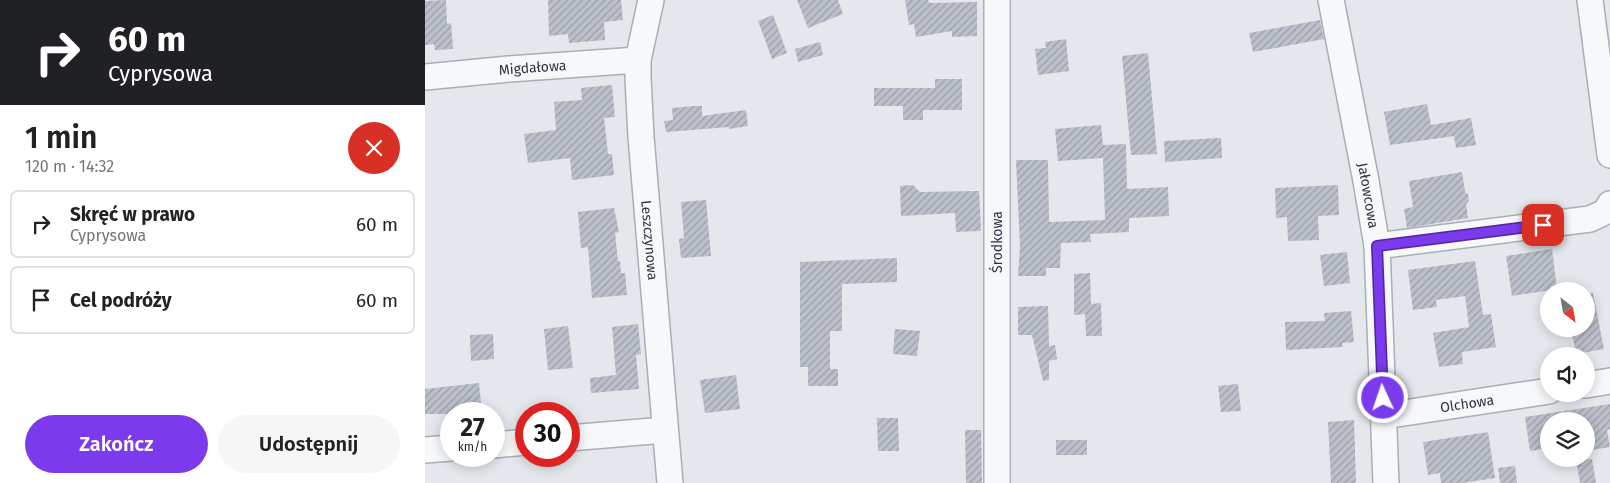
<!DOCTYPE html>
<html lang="pl">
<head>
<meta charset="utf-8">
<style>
	:root { --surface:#fff; --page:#f6f6f6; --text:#222; --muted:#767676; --line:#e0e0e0; --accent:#7c3aed }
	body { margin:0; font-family:"Fira Sans",sans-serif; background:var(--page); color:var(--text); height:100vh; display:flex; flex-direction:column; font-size:19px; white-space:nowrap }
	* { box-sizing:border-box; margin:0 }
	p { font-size:16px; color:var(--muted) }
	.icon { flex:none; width:28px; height:28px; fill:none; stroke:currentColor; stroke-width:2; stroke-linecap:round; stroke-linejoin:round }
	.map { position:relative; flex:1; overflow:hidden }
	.side { display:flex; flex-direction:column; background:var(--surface); width:425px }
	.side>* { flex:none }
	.banner { background:#202124; color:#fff; overflow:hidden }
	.needle { width:32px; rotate:149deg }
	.tools { position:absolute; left:1115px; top:282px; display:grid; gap:10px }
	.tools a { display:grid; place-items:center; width:55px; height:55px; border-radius:50%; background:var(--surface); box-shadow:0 2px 12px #0003; font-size:25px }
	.speed { position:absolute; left:15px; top:402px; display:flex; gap:10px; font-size:25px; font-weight:700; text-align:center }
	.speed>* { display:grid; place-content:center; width:65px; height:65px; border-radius:50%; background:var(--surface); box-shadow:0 2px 12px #0003; line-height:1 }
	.speed small { font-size:12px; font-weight:400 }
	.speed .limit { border:8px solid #d22; background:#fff; color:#111 }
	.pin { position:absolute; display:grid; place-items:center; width:42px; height:42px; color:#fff; margin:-21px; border-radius:10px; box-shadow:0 2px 8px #0006 }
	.me { position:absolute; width:55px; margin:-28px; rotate:357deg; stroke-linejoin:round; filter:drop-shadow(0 0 4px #0008) }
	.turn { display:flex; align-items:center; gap:18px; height:105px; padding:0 25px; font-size:22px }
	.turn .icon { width:65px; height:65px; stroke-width:2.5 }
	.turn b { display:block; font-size:35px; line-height:42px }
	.round { display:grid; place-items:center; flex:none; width:52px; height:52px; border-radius:26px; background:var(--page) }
	.overview { display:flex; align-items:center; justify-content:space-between; height:85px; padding:0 25px }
	h1 { font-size:30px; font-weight:600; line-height:38px }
	.button { display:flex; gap:10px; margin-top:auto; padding:10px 25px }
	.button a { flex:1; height:58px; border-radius:30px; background:var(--accent); color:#fff; font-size:20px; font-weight:600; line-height:58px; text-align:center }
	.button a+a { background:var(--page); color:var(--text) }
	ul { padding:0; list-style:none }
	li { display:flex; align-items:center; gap:15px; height:68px; margin:0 10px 8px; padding:0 15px; border:2px solid var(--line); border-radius:8px }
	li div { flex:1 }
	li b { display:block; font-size:19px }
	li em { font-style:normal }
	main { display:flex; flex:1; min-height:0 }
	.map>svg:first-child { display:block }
	.building { fill:url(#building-hatch) }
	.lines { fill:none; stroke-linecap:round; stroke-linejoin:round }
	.minor-casing { stroke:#a9aeb7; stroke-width:28 }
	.minor { stroke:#f7f8fa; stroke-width:25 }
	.route-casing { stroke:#51269a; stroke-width:12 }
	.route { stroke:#7c3aed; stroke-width:9 }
	.labels { text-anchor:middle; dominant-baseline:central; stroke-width:5; stroke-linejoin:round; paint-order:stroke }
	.street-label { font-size:14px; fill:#2b3445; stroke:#f4f6f9 }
</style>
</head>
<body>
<main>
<section class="side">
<div class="banner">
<div class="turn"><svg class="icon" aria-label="right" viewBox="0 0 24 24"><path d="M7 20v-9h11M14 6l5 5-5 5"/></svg><div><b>60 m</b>Cyprysowa</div></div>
</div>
<div class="overview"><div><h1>1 min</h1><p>120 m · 14:32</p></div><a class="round" style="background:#d93025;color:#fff"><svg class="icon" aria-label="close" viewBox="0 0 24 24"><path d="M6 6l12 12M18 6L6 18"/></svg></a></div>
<ul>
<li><svg class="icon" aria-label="right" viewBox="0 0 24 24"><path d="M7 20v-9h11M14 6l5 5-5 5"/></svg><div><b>Skręć w prawo</b><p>Cyprysowa</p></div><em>60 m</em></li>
<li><svg class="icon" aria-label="arrive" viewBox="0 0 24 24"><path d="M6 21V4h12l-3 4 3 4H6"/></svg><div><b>Cel podróży</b></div><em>60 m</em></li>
</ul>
<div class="button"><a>Zakończ</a><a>Udostępnij</a></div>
</section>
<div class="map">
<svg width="1185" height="483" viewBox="0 0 1185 483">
	<defs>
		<pattern id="building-hatch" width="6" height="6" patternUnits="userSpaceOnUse" patternTransform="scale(1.25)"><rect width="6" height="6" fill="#bbc0ca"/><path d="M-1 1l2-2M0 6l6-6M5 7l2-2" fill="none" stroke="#989da6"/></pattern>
	</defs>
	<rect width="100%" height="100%" fill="#e4e7ec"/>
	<!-- building -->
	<g class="building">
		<polygon points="21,0 22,24 26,23 28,49 10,50 9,44 0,45 0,1"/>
		<polygon points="123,0 196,0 198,20 179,22 180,40 144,43 143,34 124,36"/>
		<polygon points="372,0 413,0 418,14 383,28"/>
		<polygon points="480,0 503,0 504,3 552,2 552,36 527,37 527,31 491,37 489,24 484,25"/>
		<polygon points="348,15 362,53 347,59 333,21"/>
		<polygon points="895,20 899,39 828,52 824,33"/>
		<polygon points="641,39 644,71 613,75 610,49 621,48 620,42"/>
		<polygon points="395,42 398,55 373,62 370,49"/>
		<polygon points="723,53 732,154 706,155 697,56"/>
		<polygon points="510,79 537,79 537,110 498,110 498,120 478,120 478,106 449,106 449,88 510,88"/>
		<polygon points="187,85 190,117 179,118 183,154 187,154 189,175 147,180 145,158 103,163 99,134 131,130 129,102 157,100 156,88"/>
		<polygon points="1002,104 1006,125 1046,118 1051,145 1031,148 1029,136 965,145 959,112"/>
		<polygon points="269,106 277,106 277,116 321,110 323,126 304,129 304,127 241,132 239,121 248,120 247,108"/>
		<polygon points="676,125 678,145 701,144 702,189 743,187 744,216 704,218 704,232 665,234 666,242 636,243 635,268 621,268 621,276 593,276 595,247 591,160 623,160 624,222 680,220 678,158 633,161 630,129"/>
		<polygon points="796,138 797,158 740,162 739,141"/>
		<polygon points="1037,172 1040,192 1043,194 1044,201 1041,204 1043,218 982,228 979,209 988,207 984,181"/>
		<polygon points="488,185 495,192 554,191 556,231 531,232 530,213 476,216 475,186"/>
		<polygon points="913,185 914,215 893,216 894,240 863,241 862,217 851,218 850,188"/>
		<polygon points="281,200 286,256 256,258 254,239 259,238 256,202"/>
		<polygon points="189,208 194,232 190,233 193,261 195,261 196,273 200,273 202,295 167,298 163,247 156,248 153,212"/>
		<polygon points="1127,249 1132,289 1087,296 1081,256"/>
		<polygon points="922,252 925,283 899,286 895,255"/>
		<polygon points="472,258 472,282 417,284 417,331 405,331 405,369 413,369 413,386 383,386 383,367 375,367 375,262"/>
		<polygon points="1050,261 1058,315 1066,314 1071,347 1037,352 1038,364 1014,367 1008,333 1044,327 1040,296 1011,300 1012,307 988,310 983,270"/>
		<polygon points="665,273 666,304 676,303 677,336 661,336 660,314 649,315 649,274"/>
		<polygon points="1168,293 1179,349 1151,354 1146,329 1161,329 1161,294"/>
		<polygon points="623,306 624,346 630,345 632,359 624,361 624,380 618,381 607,335 593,335 593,307"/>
		<polygon points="926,311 929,342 917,343 918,347 861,350 860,322 900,321 899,313"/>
		<polygon points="213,324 216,354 211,355 214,389 166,393 165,378 191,375 187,327"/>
		<polygon points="143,326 148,368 123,370 119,329"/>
		<polygon points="470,329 495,331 492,356 468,354"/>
		<polygon points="68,334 69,359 46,361 45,335"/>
		<polygon points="311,375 315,409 280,413 275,380"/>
		<polygon points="54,383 57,414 0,414 0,389"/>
		<polygon points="813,384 816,411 796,412 793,386"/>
		<polygon points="1185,404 1185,429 1182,430 1185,447 1161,451 1161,421 1124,421 1124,415 1124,448 1105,451 1100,417"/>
		<polygon points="452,418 473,418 474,451 453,451"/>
		<polygon points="929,420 931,483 906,483 903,422"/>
		<polygon points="540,430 556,430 557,483 541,483"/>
		<polygon points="1063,432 1070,478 1037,483 1016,483 1015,473 1003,475 998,442"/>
		<rect x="631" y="440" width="31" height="15"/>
		<polygon points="1151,459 1167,459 1171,483 1155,483"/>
		<polygon points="1090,466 1092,483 1075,483 1073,468"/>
	</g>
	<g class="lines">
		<!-- minor casing -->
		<g class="minor-casing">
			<g id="minor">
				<path id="s1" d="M 226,0 L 213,60 L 213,78 L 216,137 L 245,483"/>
				<path id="s2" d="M 906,0 L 941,181 L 952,246 L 961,483"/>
				<polyline points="1165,0 1185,155"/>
				<path id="s3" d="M 0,77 L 84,69 L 213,60"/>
				<polyline points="952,246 1165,219 1180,212 1185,204"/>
				<polyline points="1161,385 1185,381"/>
				<path id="s4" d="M 959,416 L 1124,391"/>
				<polyline points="144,438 240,430"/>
				<polyline points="69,445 101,442"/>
				<polyline points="0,450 26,448"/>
				<polyline points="572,483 572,0"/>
			</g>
		</g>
		<!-- minor -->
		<use href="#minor" class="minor"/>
	</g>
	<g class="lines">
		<!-- route casing -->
		<g class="route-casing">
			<polyline id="route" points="958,398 952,246 1118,225"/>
		</g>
		<!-- route -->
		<use href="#route" class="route"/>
	</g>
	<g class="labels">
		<!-- street labels -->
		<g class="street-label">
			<text stroke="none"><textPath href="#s3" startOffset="108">Migdałowa</textPath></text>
			<text stroke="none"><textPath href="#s2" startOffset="199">Jałowcowa</textPath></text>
			<text stroke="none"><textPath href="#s1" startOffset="242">Leszczynowa</textPath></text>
			<text transform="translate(572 242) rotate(-90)">Środkowa</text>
			<text stroke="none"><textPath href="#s4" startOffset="84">Olchowa</textPath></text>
		</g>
	</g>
</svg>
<div class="tools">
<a><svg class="needle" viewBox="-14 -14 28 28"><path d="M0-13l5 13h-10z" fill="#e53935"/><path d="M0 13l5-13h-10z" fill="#767676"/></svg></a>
<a><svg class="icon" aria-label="sound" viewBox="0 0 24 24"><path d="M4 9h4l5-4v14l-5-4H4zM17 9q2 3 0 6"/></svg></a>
<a><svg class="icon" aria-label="layers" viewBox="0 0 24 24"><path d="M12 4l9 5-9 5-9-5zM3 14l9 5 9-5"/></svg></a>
</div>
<div class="speed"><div>27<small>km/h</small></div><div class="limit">30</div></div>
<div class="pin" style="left:1118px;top:225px;background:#d93025"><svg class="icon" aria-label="arrive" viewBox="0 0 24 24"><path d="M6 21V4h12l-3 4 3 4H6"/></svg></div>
<svg class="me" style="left:958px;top:398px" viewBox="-20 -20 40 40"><circle r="17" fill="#7c3aed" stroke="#fff" stroke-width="3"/><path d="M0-11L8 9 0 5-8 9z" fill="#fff"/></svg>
</div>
</main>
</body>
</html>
